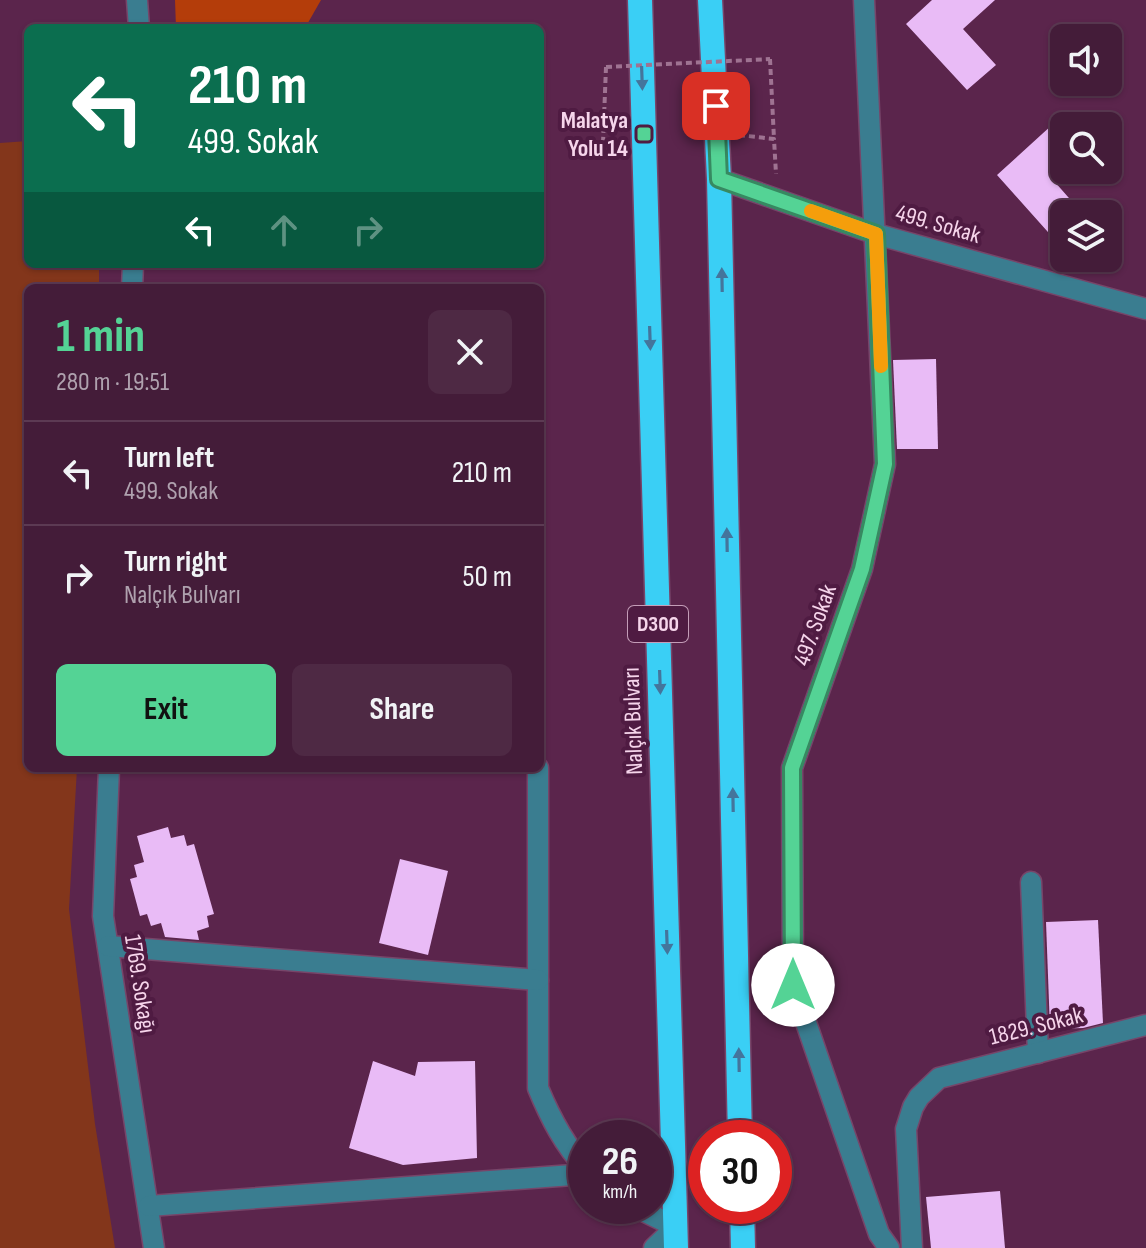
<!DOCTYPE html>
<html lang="en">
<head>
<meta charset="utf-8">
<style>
	:root { --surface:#441c39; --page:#4e2944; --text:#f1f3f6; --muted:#afa1ae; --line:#5c3a53; --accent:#54d395 }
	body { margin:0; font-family:"Sofia Sans Condensed",sans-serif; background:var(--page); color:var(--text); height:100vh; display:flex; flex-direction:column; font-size:30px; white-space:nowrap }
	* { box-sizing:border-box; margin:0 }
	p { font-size:26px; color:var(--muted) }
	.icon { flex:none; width:44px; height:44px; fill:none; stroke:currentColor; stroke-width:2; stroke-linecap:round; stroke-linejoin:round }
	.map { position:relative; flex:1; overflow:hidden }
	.panel { position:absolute; left:24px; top:284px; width:520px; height:488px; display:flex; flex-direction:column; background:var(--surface); border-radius:12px; box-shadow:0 2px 6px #0004,0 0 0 2px var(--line) }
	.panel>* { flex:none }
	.hud { position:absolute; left:24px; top:24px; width:520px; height:244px; border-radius:12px; box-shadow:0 2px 6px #0004,0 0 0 2px var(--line); background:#0b6e4f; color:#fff; overflow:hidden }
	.controls { position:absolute; left:1050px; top:24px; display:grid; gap:16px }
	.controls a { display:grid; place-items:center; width:72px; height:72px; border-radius:12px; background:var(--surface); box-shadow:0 2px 6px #0004,0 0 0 2px var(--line); font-size:40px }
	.speed { position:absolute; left:568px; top:1120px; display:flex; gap:16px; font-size:40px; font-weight:700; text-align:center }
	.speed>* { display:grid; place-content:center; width:104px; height:104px; border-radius:50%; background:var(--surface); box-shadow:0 2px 6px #0004,0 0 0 2px var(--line); line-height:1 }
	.speed small { font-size:20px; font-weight:400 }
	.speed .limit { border:12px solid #d22; background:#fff; color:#111 }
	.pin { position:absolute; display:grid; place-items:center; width:68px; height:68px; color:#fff; margin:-34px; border-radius:16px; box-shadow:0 4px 12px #0006 }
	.me { position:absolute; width:88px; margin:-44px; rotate:0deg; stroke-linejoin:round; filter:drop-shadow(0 0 6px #0008) }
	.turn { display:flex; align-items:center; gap:28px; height:168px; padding:0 32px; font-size:36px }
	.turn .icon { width:104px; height:104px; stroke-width:2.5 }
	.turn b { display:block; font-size:56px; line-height:68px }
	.lanes { display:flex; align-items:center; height:76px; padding:0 32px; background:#0003; justify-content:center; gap:40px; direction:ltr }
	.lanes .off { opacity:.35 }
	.round { display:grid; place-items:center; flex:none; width:84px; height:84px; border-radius:12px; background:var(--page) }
	.overview { display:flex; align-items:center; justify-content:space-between; height:136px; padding:0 32px }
	h1 { font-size:48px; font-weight:700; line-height:60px; color:var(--accent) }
	.cta { display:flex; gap:16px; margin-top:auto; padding:16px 32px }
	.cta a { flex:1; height:92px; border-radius:12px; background:var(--accent); color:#111; font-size:32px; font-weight:700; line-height:92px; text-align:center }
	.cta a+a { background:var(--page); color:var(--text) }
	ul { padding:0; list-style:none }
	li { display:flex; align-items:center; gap:24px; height:104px; padding:0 32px; border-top:2px solid var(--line) }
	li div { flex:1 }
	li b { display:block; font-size:30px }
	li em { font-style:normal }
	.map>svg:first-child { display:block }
	.green { fill:#83361b }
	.forest { fill:#b43d0a }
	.building { fill:#e9bbf6 }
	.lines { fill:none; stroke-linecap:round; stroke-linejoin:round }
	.minor-casing { stroke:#774569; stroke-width:23 }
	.highway-casing { stroke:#774569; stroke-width:27 }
	.path { stroke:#9f7392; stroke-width:4; stroke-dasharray:6 4; stroke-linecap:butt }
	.minor { stroke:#3a7d90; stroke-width:20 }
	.highway { stroke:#3acff5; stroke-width:24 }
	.path-bridge { stroke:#9f7392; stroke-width:4; stroke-dasharray:6 4; stroke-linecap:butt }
	.oneway { fill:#44759c }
	.route-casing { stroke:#378961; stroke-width:20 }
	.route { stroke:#54d395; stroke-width:14 }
	.slow { stroke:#f59e0b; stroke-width:14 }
	.poi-dot { fill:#54d395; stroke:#4f1b42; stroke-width:3 }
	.labels { text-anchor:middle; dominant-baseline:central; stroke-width:8; stroke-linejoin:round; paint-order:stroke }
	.shield { fill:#4f1b42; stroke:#c49db8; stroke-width:2 }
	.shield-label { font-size:22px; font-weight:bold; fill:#f6d5eb }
	.poi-label { font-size:24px; font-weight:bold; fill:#f6d5eb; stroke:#4f1b42; text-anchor:end }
	.street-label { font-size:24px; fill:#f6d5eb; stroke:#4f1b42 }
</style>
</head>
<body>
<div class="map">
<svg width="1146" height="1248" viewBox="0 0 1146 1248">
	<rect width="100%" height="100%" fill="#5b254c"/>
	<!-- green -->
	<polygon class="green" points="28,141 28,264 99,264 99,288 28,288 28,768 77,768 69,909 95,1124 115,1248 0,1248 0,143"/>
	<!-- forest -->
	<polygon class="forest" points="175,0 321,0 305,28 176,28"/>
	<!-- building -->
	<g class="building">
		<polygon points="932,0 995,0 963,29 996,65 967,90 906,24"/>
		<polygon points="1064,114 1064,171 1054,181 1083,214 1064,214 1064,250 997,175"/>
		<polygon points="936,359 938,449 897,449 893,360"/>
		<polygon points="168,827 171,838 184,835 187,846 194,844 214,914 207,916 209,927 197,931 199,940 165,937 161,923 151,926 147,914 140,916 130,879 137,877 134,865 144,862 137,836"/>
		<polygon points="400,859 448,871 428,955 379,943"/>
		<polygon points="1098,920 1103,1023 1083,1028 1050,1029 1046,922"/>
		<polygon points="373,1061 415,1076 418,1062 475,1061 477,1158 403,1165 349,1148"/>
		<polygon points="1000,1191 1005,1248 931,1248 926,1197"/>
	</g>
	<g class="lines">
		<!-- minor casing -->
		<g class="minor-casing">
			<g id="minor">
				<polyline points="137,0 139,28"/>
				<polyline points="864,0 885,464 862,569 792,768 793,985 879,1234 889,1248"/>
				<polyline points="719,179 876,234 1146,309"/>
				<polyline points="132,288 133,264"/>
				<polyline points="109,768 103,916 154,1248"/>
				<path d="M 538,768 L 538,1088 C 550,1117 564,1145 586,1168"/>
				<polyline points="1031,882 1038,1053"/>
				<polyline points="108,946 538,980"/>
				<polyline points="149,1206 586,1174"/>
				<polyline points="633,1206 676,1227 654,1248"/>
				<polyline points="912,1248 906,1129 913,1107 919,1097 939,1078 1146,1025"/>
			</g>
		</g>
		<!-- highway casing -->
		<g class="highway-casing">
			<g id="highway">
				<polyline points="640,0 676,1248"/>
				<polyline points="710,0 719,179 740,1138"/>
				<polyline points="742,1206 743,1248"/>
			</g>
		</g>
		<!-- path -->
		<g class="path">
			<polyline points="770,59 774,139"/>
			<polyline points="606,67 603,143 620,145"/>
			<polyline points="739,135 774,139 776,174"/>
		</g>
		<!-- minor -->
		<use href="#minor" class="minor"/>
		<!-- highway -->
		<use href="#highway" class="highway"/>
		<!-- path-bridge -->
		<polyline class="path-bridge" points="606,67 770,59"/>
	</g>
	<!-- one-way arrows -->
	<defs><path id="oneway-solid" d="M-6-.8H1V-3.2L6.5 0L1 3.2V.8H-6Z" transform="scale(2)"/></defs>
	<g class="oneway">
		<use href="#oneway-solid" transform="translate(642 78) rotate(88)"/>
		<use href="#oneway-solid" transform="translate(722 280) rotate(-91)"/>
		<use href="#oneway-solid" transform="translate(650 338) rotate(88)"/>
		<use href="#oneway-solid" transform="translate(727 540) rotate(-91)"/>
		<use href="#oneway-solid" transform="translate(660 682) rotate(88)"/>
		<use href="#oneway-solid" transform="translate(733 800) rotate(-91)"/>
		<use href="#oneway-solid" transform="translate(667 942) rotate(88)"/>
		<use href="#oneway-solid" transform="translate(739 1060) rotate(-91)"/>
	</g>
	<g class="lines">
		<!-- route casing -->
		<g class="route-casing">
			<polyline id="route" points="716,106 719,179 876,234 885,464 862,569 792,768 793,985"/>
		</g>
		<!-- route -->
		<use href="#route" class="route"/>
		<!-- slow -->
		<polyline class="slow" points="811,211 876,234 881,366"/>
	</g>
	<!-- markers -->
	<rect class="poi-dot" x="636" y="126" width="16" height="16" rx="4"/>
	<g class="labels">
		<!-- shield labels -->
		<rect class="shield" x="628" y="606" width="60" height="36" rx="6"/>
		<g class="shield-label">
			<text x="658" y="624">D300</text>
		</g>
		<!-- poi labels -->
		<g class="poi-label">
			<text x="628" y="120">Malatya<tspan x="628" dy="28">Yolu 14</tspan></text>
		</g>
		<!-- street labels -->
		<g class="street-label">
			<text transform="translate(938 224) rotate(16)">499. Sokak</text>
			<text transform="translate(815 625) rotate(-70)">497. Sokak</text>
			<text transform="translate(633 721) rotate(-92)">Nalçık Bulvarı</text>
			<text transform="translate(140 984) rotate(81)">1769. Sokağı</text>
			<text transform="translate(1036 1026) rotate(-14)">1829. Sokak</text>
		</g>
	</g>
</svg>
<div class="controls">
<a><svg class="icon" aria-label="sound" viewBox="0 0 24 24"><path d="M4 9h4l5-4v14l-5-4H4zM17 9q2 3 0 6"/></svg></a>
<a><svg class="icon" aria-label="search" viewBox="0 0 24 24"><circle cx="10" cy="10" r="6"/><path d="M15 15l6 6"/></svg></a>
<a><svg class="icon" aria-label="layers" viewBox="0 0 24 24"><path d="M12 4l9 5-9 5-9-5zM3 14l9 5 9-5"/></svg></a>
</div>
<div class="speed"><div>26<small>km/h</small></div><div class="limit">30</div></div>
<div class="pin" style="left:716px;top:106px;background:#d93025"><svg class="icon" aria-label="arrive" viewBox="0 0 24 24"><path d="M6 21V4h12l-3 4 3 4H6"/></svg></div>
<svg class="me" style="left:793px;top:985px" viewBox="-20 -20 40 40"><circle r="19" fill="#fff"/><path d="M0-13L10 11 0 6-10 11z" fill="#54d395"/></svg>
<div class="hud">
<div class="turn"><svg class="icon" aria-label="left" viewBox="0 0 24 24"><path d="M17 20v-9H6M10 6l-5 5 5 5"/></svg><div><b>210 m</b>499. Sokak</div></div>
<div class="lanes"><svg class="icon" aria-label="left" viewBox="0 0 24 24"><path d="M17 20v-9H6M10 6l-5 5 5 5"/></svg><svg class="icon off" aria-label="ahead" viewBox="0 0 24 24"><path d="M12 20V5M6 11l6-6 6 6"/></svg><svg class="icon off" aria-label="right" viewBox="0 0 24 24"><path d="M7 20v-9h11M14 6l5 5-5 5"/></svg></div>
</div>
<section class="panel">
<div class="overview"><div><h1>1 min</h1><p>280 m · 19:51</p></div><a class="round"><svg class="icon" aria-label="close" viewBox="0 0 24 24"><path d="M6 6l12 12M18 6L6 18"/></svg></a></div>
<ul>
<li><svg class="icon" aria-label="left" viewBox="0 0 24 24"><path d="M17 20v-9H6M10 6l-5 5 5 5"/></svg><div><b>Turn left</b><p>499. Sokak</p></div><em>210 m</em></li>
<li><svg class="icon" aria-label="right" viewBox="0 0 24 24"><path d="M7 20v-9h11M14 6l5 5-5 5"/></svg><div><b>Turn right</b><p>Nalçık Bulvarı</p></div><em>50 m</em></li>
</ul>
<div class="cta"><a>Exit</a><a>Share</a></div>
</section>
</div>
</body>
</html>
